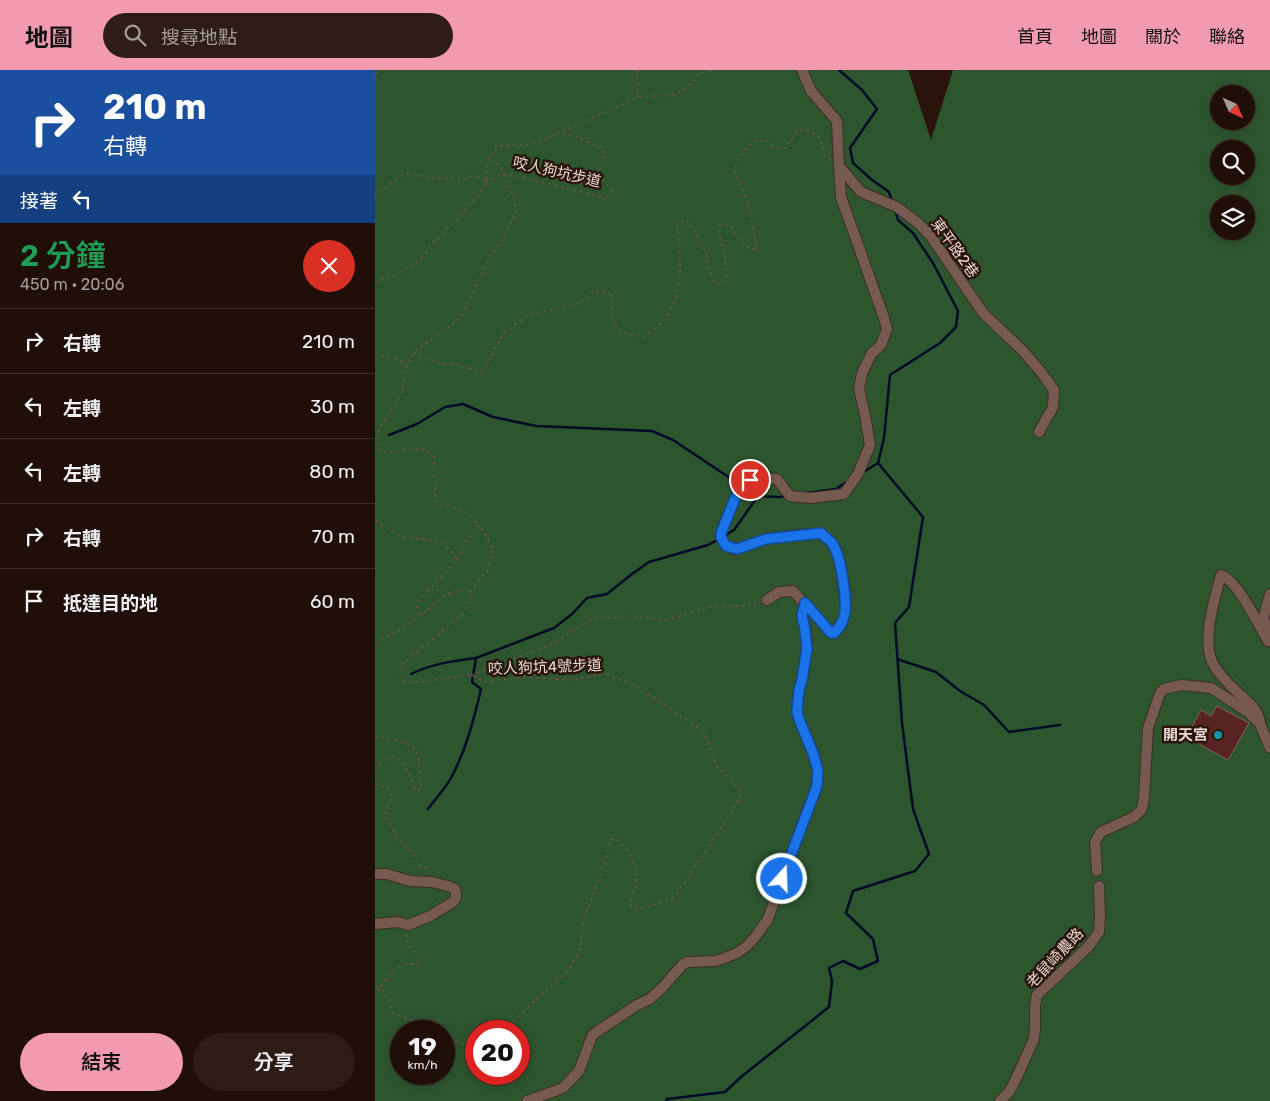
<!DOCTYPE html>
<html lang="zh-TW">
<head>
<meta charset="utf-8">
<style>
	:root { --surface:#200f08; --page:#2d1d16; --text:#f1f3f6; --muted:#a29c9c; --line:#3d2f29; --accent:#f29ab0 }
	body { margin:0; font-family:Rubik,"Noto Sans TC",sans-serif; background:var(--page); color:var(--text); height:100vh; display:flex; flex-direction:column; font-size:19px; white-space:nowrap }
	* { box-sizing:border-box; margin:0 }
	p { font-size:16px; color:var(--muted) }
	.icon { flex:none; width:28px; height:28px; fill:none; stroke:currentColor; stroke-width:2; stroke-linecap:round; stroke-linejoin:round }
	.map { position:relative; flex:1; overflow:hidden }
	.side { display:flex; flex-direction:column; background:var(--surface); width:375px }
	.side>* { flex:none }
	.banner { background:#1a4fa0; color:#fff; overflow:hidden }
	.needle { width:32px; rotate:135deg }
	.buttons { position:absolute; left:835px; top:15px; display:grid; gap:10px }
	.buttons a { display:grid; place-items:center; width:45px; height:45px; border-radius:50%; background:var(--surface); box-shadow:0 2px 12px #0003,0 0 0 1px var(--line); font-size:25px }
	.speed { position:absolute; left:15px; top:950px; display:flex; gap:10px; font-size:25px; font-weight:700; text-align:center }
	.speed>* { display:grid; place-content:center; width:65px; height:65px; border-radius:50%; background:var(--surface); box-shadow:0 2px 12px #0003,0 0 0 1px var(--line); line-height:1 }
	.speed small { font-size:12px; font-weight:400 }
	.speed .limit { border:8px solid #d22; background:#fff; color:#111 }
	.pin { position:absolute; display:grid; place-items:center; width:42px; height:42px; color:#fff; margin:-21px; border:2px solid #fff; border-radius:50%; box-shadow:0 1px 5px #0007 }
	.me { position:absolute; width:55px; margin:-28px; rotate:20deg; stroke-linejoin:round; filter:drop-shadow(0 0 4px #0008) }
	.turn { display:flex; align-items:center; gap:18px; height:105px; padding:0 20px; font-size:22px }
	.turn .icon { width:65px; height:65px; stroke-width:2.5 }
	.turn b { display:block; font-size:35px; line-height:42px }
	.then { display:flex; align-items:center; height:48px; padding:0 20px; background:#0003; gap:10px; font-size:19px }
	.round { display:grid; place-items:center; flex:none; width:52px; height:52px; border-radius:26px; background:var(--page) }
	.head { display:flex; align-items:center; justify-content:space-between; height:85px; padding:0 20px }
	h1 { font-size:30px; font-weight:600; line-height:38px; color:#1e9e55 }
	.cta { display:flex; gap:10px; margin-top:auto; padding:10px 20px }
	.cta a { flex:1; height:58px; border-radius:30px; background:var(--accent); color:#111; font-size:20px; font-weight:600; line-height:58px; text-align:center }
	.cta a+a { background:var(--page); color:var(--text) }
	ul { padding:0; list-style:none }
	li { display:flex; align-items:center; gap:15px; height:65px; padding:0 20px; border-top:1px solid var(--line) }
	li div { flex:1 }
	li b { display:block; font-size:19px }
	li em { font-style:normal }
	header { display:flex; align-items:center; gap:30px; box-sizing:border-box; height:70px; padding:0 25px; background:var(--accent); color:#111 }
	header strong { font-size:24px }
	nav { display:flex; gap:28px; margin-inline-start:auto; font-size:18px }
	.search { width:350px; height:45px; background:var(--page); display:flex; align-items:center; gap:12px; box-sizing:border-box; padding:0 18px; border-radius:28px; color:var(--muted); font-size:19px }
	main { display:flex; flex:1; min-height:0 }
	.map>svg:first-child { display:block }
	.forest { fill:#2d562f; fill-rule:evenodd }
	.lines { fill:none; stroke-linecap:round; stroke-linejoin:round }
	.stream { stroke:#000c27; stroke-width:2.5 }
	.building { fill:#582323; stroke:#826361 }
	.minor-casing { stroke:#3d2d2a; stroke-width:12 }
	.path { stroke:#66524a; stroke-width:2; stroke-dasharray:2.5 4; stroke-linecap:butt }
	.minor { stroke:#765a50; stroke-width:10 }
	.route-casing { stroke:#114b97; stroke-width:12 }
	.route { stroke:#1a73e8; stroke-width:9 }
	.culture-dot { fill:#0f9aa8; stroke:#2a140b; stroke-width:2 }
	.labels { text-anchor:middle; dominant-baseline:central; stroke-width:5; stroke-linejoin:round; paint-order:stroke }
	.street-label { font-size:15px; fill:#e8d8d1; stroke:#2a140b }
	.poi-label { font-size:15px; font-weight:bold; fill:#e8d8d1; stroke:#2a140b; text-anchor:end }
</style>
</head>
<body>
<header>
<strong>地圖</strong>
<div class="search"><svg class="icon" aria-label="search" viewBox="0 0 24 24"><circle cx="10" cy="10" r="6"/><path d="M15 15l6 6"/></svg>搜尋地點</div>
<nav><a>首頁</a><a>地圖</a><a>關於</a><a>聯絡</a></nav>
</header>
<main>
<section class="side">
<div class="banner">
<div class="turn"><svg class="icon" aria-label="right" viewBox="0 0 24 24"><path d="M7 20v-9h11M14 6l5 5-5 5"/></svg><div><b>210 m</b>右轉</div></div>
<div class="then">接著<svg class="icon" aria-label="left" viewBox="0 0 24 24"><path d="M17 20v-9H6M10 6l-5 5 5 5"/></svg></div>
</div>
<div class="head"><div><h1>2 分鐘</h1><p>450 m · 20:06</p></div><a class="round" style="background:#d93025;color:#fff"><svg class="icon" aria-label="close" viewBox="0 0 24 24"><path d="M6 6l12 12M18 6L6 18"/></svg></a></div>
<ul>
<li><svg class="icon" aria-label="right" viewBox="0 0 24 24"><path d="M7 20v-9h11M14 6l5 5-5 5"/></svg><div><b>右轉</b></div><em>210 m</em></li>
<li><svg class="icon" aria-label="left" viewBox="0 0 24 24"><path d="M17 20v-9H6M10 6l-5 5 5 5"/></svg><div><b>左轉</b></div><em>30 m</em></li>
<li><svg class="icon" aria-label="left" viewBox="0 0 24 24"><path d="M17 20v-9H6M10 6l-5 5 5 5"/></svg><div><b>左轉</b></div><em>80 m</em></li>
<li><svg class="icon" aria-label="right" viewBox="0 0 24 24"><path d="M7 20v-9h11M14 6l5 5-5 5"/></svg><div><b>右轉</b></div><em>70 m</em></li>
<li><svg class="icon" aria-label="arrive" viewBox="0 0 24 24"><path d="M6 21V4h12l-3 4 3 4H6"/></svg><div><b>抵達目的地</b></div><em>60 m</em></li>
</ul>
<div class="cta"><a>結束</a><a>分享</a></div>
</section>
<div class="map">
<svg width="895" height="1031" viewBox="0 0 895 1031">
	<rect width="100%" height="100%" fill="#2a140b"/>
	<!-- forest -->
	<path class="forest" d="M 0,0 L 533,0 L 556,70 L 578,0 L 895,0 L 895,1031 L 0,1031 ZM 844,24 L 871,24 L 871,51 L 844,51 ZM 844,79 L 871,79 L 871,106 L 844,106 ZM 844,134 L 871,134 L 871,161 L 844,161 ZM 26,961 L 69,961 L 69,1004 L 26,1004 ZM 101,961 L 144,961 L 144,1004 L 101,1004 Z"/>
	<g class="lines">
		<!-- stream -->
		<g class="stream">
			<polyline points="464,0 487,20 502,39 475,78 478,93 496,109 514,122 517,131"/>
			<polyline points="14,365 42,354 70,337 88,334 118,347 161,356 277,361 298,370 364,414"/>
			<polyline points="487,403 503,393"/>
			<polyline points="369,417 383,426"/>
			<polyline points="431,423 461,419 473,411"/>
			<polyline points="349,466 359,460 383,426 404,427 411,426"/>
			<polyline points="522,589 561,602 585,621 609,635 634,662 685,655"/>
			<path d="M 36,604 C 56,594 78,591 101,588"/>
			<path d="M 53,739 C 60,729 70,719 76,708 C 91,680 99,649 106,619 L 97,612 L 101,588 L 179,558 L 197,544 L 212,528 L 232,524 L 257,504 L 274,492 L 333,475 L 344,469"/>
			<polyline points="291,1031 292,1029 350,1022 366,1007 454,937 457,911 454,898 468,891 485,899 503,891 498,869 471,843 478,821 540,801 554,784 538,739 527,653 520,553 534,537 548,447 503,393 509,368 515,305 565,273 581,257 583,241 558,193 538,163 523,150 520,139"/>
		</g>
	</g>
	<!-- building -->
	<polygon class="building" points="842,636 874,653 853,690 822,673 826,669 814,662 826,640 836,646"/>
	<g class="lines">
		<!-- minor casing -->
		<g class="minor-casing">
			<g id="minor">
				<polyline points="427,0 436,21 462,51 464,96 486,122 522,137 543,153 555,165 608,243 648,281 666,302 679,320 678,337 664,362"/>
				<polyline points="895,524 888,549 895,559"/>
				<path d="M 392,530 L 404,522 L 418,521 L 456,563 L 459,563 C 463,559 466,555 468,550 C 474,537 466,485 457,473 C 454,470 449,466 445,463 L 413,466 L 391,469 L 362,479 L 357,479 L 351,476 L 346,467 L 346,463 L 366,414 L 381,408 L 402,409 L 415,426 L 436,428 L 469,424 L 483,404 L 495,375 L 490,345 L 484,319 L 487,303 L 497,283 L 506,275 L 512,259 L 509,248 L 466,127 L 464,96"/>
				<path d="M 885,652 C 882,637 873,632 862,622 C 853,613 841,602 836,589 C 828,565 840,528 846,505 C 863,511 883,554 893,571 L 895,570"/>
				<polyline points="722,801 720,772 726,762 759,747 767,739 769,727 773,658 785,623 789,619 807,615 836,618 873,642 885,654 895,678"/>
				<polyline points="0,804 12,804 35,811 57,812 73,816 80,819 81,823 81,827 78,832 55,846 33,855 22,852 0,854"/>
				<polyline points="152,1031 188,1018 204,1001 217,966 220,963 262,935 275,929 288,917 308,894 313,892 340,891 350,888 362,883 372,876 381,866 393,849 424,763 442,716 443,701 438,683 424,649 422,642 424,620 427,610 432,578 431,560 427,546 430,533"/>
				<polyline points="625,1031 634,1022 640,1011 659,969 660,958 660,936 662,925 713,877 724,862 725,847 724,816"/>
			</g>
		</g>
		<!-- path -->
		<g class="path">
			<polyline points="262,0 263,27"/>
			<polyline points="0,11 2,0"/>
			<polyline points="111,112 128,104 133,104 235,129 237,122 223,103 231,86 226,77 197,65 187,64"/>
			<polyline points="0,126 18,112 29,104 38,104 55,108 90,109 96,106 104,107 110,111"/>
			<path d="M 0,212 L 23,204 L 33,197 L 44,190 L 53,181 L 57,173 L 66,167 L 72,158 L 83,149 L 107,120 L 111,112 L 112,94 L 115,86 L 120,79 L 128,75 L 152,75 L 167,71 L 263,27 C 274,25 284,27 295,25 C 305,24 320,13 323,4 L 339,0"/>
			<path d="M 39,282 L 60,293 L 83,295 L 107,302 L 129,262 L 154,245 L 203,234 L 220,221 L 236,225 L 237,245 L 243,261 L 269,267 C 276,261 285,256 290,249 C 309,225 306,183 302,155 L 311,150 C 319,157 330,178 332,189 C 334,198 335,204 339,212 L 346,215 L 352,204 L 350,186 L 344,163 L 345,155 L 355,155 L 365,170 L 374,179 L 382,179 L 373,132 L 359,99 L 364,88 L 378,71 L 393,71 L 400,78 L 410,78 L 423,60 L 435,61 L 445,67 L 450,86 L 455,89"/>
			<polyline points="0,284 24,290 32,295"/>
			<path d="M 0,451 L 28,467 L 66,471 L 78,483 L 82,490 L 44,531 L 42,537 L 46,545 C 62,533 72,516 95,522 L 97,527 L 93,536 L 86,546 L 26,595 L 25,606 L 29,611 L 36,613 L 96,605 L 110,612 L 147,607 L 199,610 L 228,603 L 261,616 L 328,661 L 343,697 L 367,722 L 358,741 L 299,828 L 262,840 L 255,834 L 261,814 L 260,796 L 252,778 L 243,770 L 236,769 L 230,792 L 209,849 L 205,880 L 194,900 L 169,922 L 128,961"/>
			<path d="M 82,490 L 88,476 L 104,455 L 92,442 L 78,437 L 63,434 L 60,426 L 59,386 L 49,379 C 41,380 33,379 25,380 C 15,382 16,384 5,381 L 1,375 L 6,356 L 27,322 L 32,295 L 39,282 L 86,248 L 114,189 L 130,165 L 141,144 L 139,128 L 126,98 L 121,93 L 117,92 L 112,94"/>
			<polyline points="95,522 113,500 118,478 104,455"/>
			<polyline points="0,573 35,554 46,545"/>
			<polyline points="96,605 178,574 217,549 253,546 291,550 338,536 367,536 383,532"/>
			<path d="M 0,667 C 14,667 30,672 41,679 L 44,689 L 46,718 L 43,720 L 40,720 C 34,707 28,678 9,691 C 6,693 3,697 0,699"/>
			<polyline points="0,714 13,718 17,726 11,740 11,748 26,772 38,784 43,795 52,798 54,803"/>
			<path d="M 32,865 L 30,868 C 33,878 43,882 45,891 L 41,894 C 24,892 12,904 5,919 L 11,924 L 18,943 L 61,961"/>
			<polyline points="0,915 5,919 0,922"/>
			<polyline points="69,965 97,979 101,977"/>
		</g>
		<!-- minor -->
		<use href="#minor" class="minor"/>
	</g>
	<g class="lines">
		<!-- route casing -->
		<g class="route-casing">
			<path id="route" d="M 375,410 L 366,414 L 346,463 L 346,467 L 351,476 L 362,479 L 391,469 L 446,463 C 449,466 454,470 457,473 C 466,485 474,537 468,550 C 466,555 463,559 459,563 L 456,563 L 430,533 L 427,546 L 430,560 L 432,578 L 427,610 L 424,620 L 422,642 L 424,649 L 438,683 L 443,701 L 442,716 L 407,809"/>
		</g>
		<!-- route -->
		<use href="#route" class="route"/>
	</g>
	<!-- markers -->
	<circle class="culture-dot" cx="843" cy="665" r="5"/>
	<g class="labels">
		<!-- street labels -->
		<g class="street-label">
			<text transform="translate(182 102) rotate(13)">咬人狗坑步道</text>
			<text transform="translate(580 178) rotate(54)">東平路2巷</text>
			<text transform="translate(170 597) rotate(-2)">咬人狗坑4號步道</text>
			<text transform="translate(680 888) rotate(-47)">老鼠崎農路</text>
		</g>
		<!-- poi labels -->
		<g class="poi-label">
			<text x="833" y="665">開天宮</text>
		</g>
	</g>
</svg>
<div class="buttons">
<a><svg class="needle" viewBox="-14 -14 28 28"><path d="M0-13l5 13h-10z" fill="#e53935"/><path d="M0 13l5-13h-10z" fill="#a29c9c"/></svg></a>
<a><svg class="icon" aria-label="search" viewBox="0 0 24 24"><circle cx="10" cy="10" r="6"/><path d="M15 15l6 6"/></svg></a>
<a><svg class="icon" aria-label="layers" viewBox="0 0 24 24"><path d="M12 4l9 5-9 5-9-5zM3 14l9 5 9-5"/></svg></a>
</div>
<div class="speed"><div>19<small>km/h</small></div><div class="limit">20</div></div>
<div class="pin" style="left:375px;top:410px;background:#d93025"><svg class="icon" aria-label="arrive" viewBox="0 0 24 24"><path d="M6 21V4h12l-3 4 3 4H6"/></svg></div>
<svg class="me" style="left:407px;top:809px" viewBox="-20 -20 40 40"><circle r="17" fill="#1a73e8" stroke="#fff" stroke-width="3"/><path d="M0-11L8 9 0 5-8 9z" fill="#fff"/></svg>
</div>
</main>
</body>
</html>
